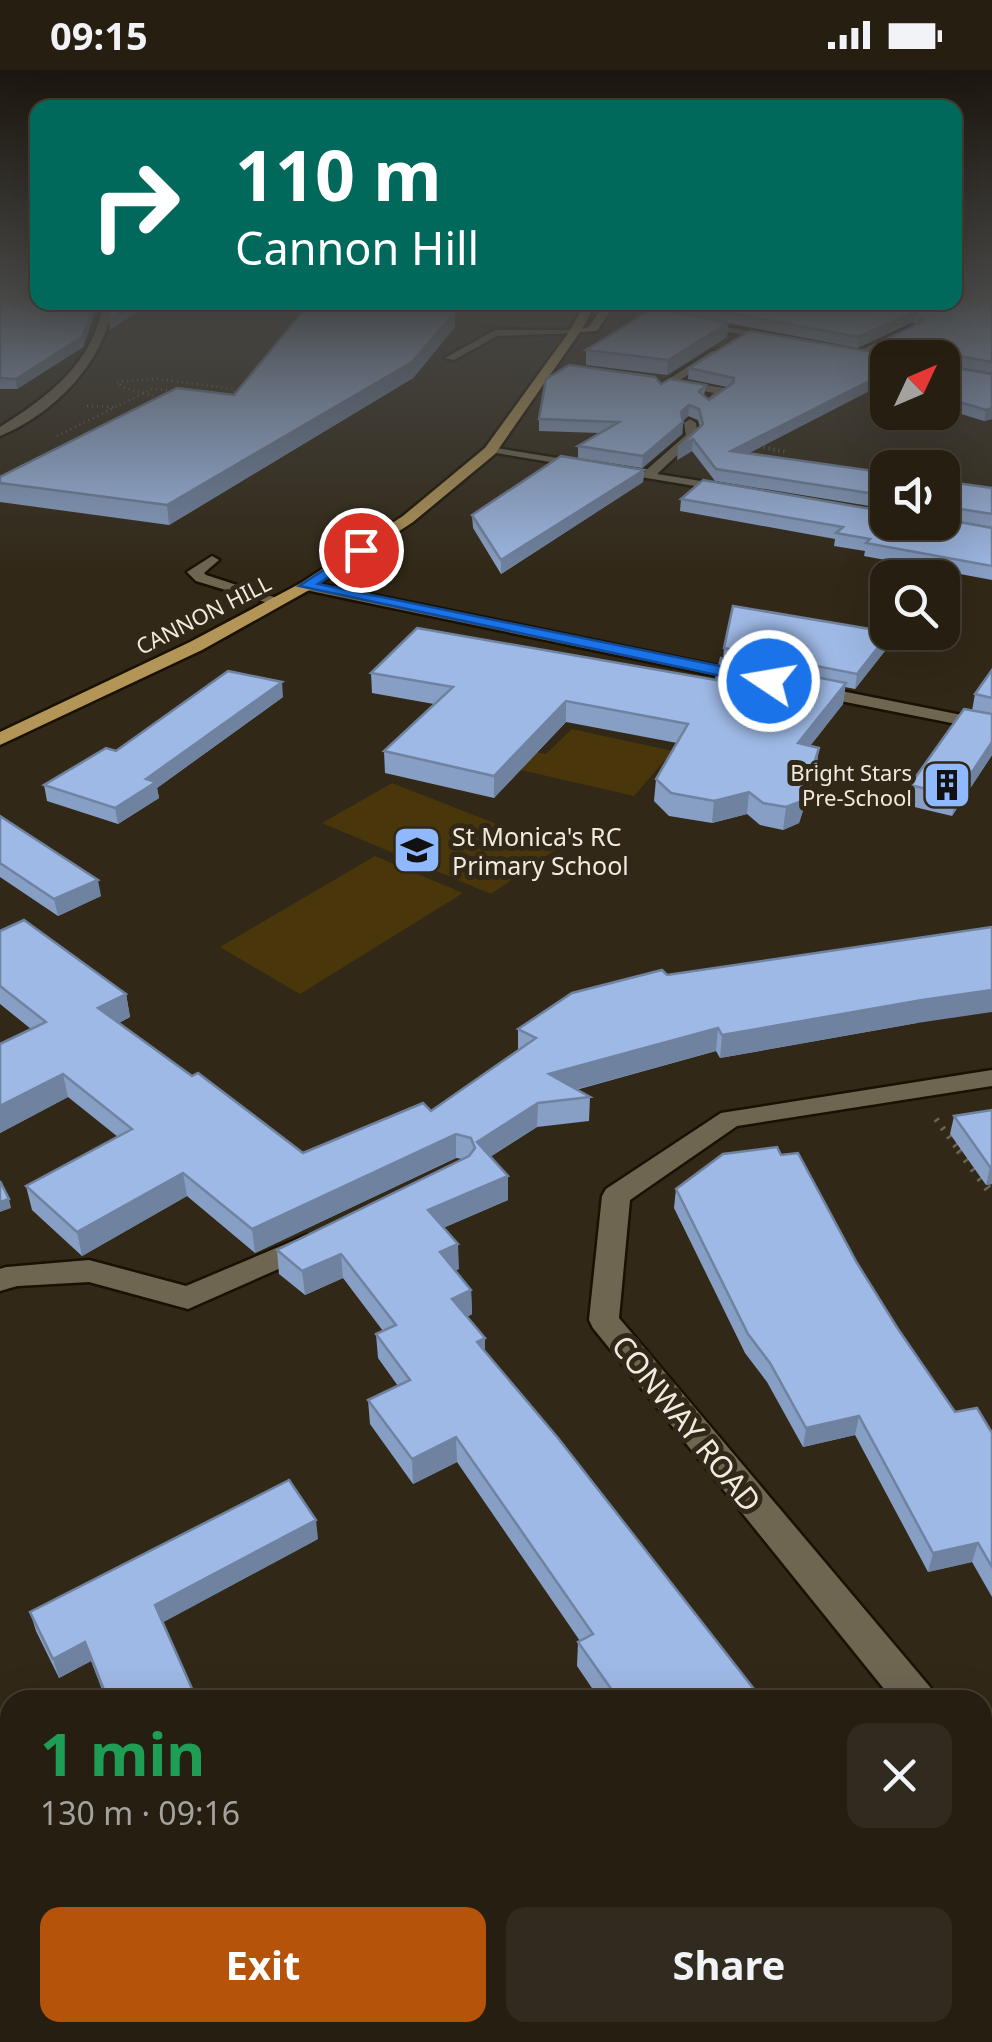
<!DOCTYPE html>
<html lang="en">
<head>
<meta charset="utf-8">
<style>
	:root { --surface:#251e11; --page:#312b1f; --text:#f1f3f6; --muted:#a3a29f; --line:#423c31; --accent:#b45309 }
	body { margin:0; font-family:"Noto Sans",sans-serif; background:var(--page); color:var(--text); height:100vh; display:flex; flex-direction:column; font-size:38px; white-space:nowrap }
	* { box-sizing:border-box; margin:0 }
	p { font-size:32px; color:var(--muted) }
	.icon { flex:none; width:55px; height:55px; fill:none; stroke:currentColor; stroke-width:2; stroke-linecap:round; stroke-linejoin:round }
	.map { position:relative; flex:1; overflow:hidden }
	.panel { position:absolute; left:0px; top:1620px; width:992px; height:352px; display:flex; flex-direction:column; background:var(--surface); border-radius:30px 30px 0 0; box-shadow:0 10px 40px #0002,0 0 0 2px var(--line) }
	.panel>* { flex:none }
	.banner { position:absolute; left:30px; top:30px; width:932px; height:210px; border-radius:20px; box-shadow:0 10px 40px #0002,0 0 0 2px var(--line); background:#00695c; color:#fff; overflow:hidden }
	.needle { width:65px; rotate:46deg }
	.buttons { position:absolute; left:870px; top:270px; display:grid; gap:20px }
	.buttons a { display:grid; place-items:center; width:90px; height:90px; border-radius:20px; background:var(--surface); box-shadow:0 10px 40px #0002,0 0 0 2px var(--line); font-size:50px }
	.pin { position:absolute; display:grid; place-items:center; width:85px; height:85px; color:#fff; margin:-42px; border:5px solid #fff; border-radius:50%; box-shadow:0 2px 10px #0007 }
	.me { position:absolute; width:110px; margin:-55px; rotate:282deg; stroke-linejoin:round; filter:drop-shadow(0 0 8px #0008) }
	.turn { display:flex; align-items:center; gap:35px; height:210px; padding:0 40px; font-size:45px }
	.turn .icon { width:130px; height:130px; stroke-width:2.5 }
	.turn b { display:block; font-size:70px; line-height:85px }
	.round { display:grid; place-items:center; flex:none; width:105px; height:105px; border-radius:20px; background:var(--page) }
	.head { display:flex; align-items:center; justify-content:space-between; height:170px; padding:0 40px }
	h1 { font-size:60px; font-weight:700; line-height:75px; color:#1e9e55 }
	.cta { display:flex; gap:20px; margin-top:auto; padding:20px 40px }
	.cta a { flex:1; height:115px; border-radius:20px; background:var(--accent); color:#fff; font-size:40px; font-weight:700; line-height:115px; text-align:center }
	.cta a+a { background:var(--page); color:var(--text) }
	.status { display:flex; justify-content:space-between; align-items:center; height:70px; padding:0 50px; background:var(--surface); direction:ltr }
	.status svg { height:28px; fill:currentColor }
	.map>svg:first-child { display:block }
	.green { fill:#49370b }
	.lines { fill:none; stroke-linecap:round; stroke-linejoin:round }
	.lane-casing { stroke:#191102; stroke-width:5 }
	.street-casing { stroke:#191102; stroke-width:5 }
	.primary-casing { stroke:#191102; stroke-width:5 }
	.path-far3 { stroke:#6b6354; stroke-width:2.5; stroke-dasharray:1 4; stroke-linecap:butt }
	.path-far2 { stroke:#6b6354; stroke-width:4; stroke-dasharray:1 4; stroke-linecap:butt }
	.path-far1 { stroke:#6b6354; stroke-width:6; stroke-dasharray:2.5 8; stroke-linecap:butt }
	.path { stroke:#6b6354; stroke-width:8; stroke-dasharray:2.5 9; stroke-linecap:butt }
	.lane { fill:#6f6652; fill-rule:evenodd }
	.street { fill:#6f6652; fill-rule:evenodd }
	.primary { fill:#b39557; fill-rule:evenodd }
	.wall { fill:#889fc5 }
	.shaded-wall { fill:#6f82a0 }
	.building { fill:#9eb9e5; stroke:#6f82a0; stroke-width:2.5 }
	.route { fill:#1a73e8; stroke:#114b97; stroke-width:2.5 }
	.labels { text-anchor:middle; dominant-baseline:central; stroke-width:10; stroke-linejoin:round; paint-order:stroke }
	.far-street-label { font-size:22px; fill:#f0ebe0; stroke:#312817 }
	.far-poi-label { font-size:22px; fill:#f0ebe0; stroke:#312817; text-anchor:end }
	.poi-label { font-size:25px; fill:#f0ebe0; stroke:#312817; text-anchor:start }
	.near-street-label { font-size:30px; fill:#f0ebe0; stroke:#312817 }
</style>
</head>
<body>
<div class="status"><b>09:15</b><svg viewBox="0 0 49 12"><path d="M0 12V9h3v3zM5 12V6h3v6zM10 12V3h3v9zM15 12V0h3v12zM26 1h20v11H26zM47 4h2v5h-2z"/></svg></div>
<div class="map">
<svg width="992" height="1972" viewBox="0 0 992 1972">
	<rect width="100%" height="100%" fill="#312817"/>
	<!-- green -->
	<g class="green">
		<polygon points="463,233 582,232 583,233 569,256 558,260 465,252 457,247"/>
		<polygon points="572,659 673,681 634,726 482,691 500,674 546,684"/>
		<polygon points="392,713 558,778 491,824 322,753"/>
		<polygon points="375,786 463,823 300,924 220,877"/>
	</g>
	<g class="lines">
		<!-- lane casing -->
		<g class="lane-casing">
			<g id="lane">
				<polygon points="910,257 914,262 863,285 854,283"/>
				<polygon points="675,310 724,318 730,321 708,337 702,333 714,323 671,315"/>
				<polygon points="212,486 219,490 204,503 206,505 286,531 278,536 196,511 187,502"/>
				<polygon points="307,1165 317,1168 321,1175 317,1182 188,1239 89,1212 0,1217 0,1199 7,1197 89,1190 186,1216"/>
				<polygon points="10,1944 10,1962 42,1962 38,1972 0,1972 0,1950"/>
				<polygon points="272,1962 318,1962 321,1972 276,1972"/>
			</g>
		</g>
		<!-- street casing -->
		<g class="street-casing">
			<g id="street">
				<path d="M 103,232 L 113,232 C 106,291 54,344 0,366 L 0,357 C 48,327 95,292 103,232 Z"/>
				<polygon points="642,232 652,232 656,243 667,246 785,268 780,271 666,252 648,247"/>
				<polygon points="495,260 574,260 579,263 497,266 454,290 445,288"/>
				<polygon points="712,281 721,283 665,320 655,318"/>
				<polygon points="690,349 696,353 698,366 657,404 732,416 739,420 737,423 484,381 490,377 644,402 686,365 684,353"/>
				<polygon points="306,511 752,603 761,608 752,613 301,519 298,516"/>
				<polygon points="811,615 992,651 992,661 805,624 805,616"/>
				<polygon points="992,1000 992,1016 737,1056 630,1130 619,1248 930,1617 936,1630 893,1630 593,1258 589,1250 602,1126 606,1119 721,1043"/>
				<polygon points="7,1197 17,1200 22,1208 17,1216 0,1221 0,1199"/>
				<polygon points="982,1688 992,1692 992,1739 982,1735"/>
			</g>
		</g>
		<!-- primary casing -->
		<g class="primary-casing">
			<polygon id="primary" points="586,232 596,232 582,259 589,257 606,232 616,232 597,261 580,262 495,384 413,452 311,519 202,580 0,675 0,662 190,572 301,513 403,446 485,378 569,262"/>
		</g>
		<!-- path-far3 -->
		<g class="path-far3">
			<polyline points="460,237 479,238"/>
			<polyline points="168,330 122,317 117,312 158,309 234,319 234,326"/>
			<polyline points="87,336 114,337"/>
			<polyline points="57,366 152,319 178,321"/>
		</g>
		<!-- path-far2 -->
		<polyline class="path-far2" points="754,375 786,382"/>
		<!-- path-far1 -->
		<polyline class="path-far1" points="936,1049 961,1083"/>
		<!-- path -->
		<polyline class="path" points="959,1080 992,1124"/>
		<!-- lane -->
		<use href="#lane" class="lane"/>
		<!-- street -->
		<use href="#street" class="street"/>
		<!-- primary -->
		<use href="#primary" class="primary"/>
	</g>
	<!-- wall -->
	<g class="wall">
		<polygon points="0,229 83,277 17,319 0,319"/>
		<polygon points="992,229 992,303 942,294 888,288 888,322 875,318 748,383 888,403 888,439 715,411 692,381 677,390 700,357 698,350 688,346 683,351 682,364 642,398 578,388 578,376 600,363 539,361 539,349 661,314 706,315 704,326 709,330 727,317 688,309 689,298 889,285 879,282 881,272 916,255 913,252 857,278 728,253 727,267 667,305 586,295 586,280 659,239 656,232 955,232"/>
		<polygon points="455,257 413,308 169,455 0,432 0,407 234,325"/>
		<polygon points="942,294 943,296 992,304 992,349 984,351 942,338"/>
		<polygon points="644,400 643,412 501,504 473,458 472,445"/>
		<polygon points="942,411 992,418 992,457 942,448"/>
		<polygon points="681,429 992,458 992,510 864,486 865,481 834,476 835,469 680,441"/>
		<polygon points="888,577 855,619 845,617 843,634 810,676 819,678 816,700 799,753 783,760 760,755 747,744 712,753 669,746 654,731 656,709 677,673 566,652 494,728 385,703 384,681 434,634 372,623 371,603 716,610 723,589 724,578"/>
		<polygon points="992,600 992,685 952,746 906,735 910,715 972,641 975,624"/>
		<polygon points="283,627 157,718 159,728 118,754 47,731 44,715 116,681"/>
		<polygon points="0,746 101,826 58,846 0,807"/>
		<polygon points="0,861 126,924 130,947 119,953 192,1006 303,1083 431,1041 518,981 518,959 667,905 917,953 720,988 716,981 576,1020 590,1027 589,1051 537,1057 490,1087 508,1130 443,1158 459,1199 455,1200 471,1220 472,1244 467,1247 485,1268 485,1283 756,1630 600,1630 577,1596 578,1572 580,1571 457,1392 413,1414 370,1354 368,1330 398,1316 378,1288 376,1264 383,1261 343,1208 305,1225 279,1204 277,1180 462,1089 456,1088 255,1183 187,1126 82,1186 32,1140 26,1116 118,1067 68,1027 0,1063 0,974 31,959 0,934"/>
		<polygon points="992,1040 992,1114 986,1115 950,1064 954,1046"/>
		<polygon points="781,1085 857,1193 898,1259 955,1342 992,1363 992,1527 972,1492 928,1502 855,1365 803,1377 767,1312 745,1283 674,1138 676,1119"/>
		<polygon points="318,1469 163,1552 197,1630 106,1630 91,1591 59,1608 36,1561 30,1542"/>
	</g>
	<!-- shaded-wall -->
	<g class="shaded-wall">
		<polygon points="95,232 99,232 83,277 17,319 16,309"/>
		<polygon points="137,232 152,232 110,260 109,250"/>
		<polygon points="455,242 455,257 413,308 169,455 167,435"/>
		<polygon points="915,242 913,252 857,278 858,267"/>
		<polygon points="728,253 727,267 667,305 668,290"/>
		<polygon points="877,307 875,318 730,393 731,381"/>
		<polygon points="689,335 688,346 680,354 681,342"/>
		<polygon points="992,338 992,349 984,351 986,340"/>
		<polygon points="683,352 682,364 642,398 643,386"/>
		<polygon points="693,369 692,381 677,390 678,378"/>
		<polygon points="644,400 643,412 501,504 501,490"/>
		<polygon points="890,562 888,577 855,619 857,604"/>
		<polygon points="282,612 283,627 157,718 159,728 118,754 115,738 146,709"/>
		<polygon points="846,613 843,634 795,695 798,673"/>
		<polygon points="566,631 566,652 494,728 494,706"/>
		<polygon points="992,672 992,685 952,746 956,726"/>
		<polygon points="819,678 816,700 799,753 783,760 786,737"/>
		<polygon points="749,722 747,744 712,753 714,731"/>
		<polygon points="98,810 101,826 58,846 54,829"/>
		<polygon points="992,920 992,942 917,953 720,988 722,965 922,930"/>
		<polygon points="126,924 130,947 103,961 98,938"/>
		<polygon points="718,958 716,981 548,1027 549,1004"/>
		<polygon points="63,1004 68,1027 0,1063 0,1036"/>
		<polygon points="538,1033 537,1057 477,1095 477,1072"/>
		<polygon points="456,1064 456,1088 255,1183 252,1159"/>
		<polygon points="992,1096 992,1114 986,1115 990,1097"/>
		<polygon points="183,1103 187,1126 82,1186 77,1162"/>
		<polygon points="508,1106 508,1130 429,1164 428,1140"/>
		<polygon points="9,1129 11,1138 0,1142 0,1132"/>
		<polygon points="458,1174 459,1199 441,1207 440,1182"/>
		<polygon points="341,1184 343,1208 305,1225 302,1201"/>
		<polygon points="471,1220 472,1244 453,1253 452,1229"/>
		<polygon points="485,1268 485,1293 477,1272"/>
		<polygon points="859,1346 855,1365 803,1377 806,1358"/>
		<polygon points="456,1367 457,1392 413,1414 412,1389"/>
		<polygon points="316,1450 318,1469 160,1554 155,1535"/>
		<polygon points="978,1473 972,1492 928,1502 933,1483"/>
		<polygon points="85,1572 91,1591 59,1608 53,1589"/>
		<polygon points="10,1814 10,1851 0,1857 0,1819"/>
	</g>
	<!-- building -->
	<g class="building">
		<polygon points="0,229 38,229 38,232 95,232 82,267 16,309 0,308"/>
		<polygon points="955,229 992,229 992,292 944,283 940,288 888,288 888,310 877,307 731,381 888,403 888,426 716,399 693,369 678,378 703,354 699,339 689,335 681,342 683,352 643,386 578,376 619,352 539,349 546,309 569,295 655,307 661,314 670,309 706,315 699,322 709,330 733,313 734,308 689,298 750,261 889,285 896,275 881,272 924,251 915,242 858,267 671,232 955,232"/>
		<polygon points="112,232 137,232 109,250"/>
		<polygon points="311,232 415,232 455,242 412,292 167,435 0,413 0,407 177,318 234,325"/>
		<polygon points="654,238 728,253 668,290 586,280"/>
		<polygon points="942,294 943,296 992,304 992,338 986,340 942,327"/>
		<polygon points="561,386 644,400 501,490 472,445"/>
		<polygon points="703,410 888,442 888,452 942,452 942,449 992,458 992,496 866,473 870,469 836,463 843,457 681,429"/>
		<polygon points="942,411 992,418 992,444 942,436"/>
		<polygon points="733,536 888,562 890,562 857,604 724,578"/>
		<polygon points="417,558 716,610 721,588 846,613 798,673 819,678 802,731 786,737 763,733 749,722 714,731 671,723 656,709 688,654 566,631 494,706 384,681 453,617 371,603"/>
		<polygon points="992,600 992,628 975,624"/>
		<polygon points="228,601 282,612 146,709 156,712 115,738 44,715 106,678 116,681"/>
		<polygon points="964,639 992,644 992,672 956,726 910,715"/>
		<polygon points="0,746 98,810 54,829 0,793"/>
		<polygon points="24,850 126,924 98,938 192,1006 198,1003 303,1083 423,1033 431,1041 536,968 518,959 572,923 662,900 667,905 992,857 992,920 922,930 722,965 718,958 549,1004 590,1027 538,1033 477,1072 508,1106 428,1140 458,1174 440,1182 471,1220 452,1229 485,1268 477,1272 558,1368 757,1623 745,1630 619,1630 578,1572 593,1564 456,1367 412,1389 368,1330 410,1310 376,1264 396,1255 341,1184 302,1201 277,1180 469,1086 475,1078 471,1068 456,1064 252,1159 183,1103 77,1162 26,1116 132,1059 63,1004 0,1036 0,974 46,952 0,916 0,861"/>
		<polygon points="992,1040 992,1096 990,1097 954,1046"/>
		<polygon points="777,1077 781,1085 798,1083 857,1193 898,1259 955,1342 977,1338 992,1363 992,1497 978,1473 933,1483 859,1346 806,1358 770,1293 748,1264 676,1119 723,1084"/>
		<polygon points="0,1111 9,1129 0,1132"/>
		<polygon points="289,1410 316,1450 155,1535 197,1630 108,1630 85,1572 53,1589 30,1542"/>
		<polygon points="0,1696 10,1721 10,1814 0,1819"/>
		<polygon points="992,1926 992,1972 921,1972 935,1962 982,1962 982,1932"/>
		<polygon points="79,1962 250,1962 254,1972 68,1972"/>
	</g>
	<!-- sky -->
	<linearGradient id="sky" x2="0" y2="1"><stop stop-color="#1b160d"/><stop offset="0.45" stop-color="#484847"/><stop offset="1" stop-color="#484847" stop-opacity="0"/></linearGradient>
	<rect width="992" height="505" fill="url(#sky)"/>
	<!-- route -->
	<polygon class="route" points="361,476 368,480 366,483 318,514 769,606 777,611 769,616 299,516"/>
	<!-- icons -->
	<defs>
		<g id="building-square" transform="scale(2.5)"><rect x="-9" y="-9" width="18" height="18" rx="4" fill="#8fb8fd" stroke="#312817"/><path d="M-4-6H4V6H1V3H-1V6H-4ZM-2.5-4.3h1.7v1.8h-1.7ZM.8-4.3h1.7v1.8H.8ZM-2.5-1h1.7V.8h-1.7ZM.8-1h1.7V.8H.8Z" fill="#111"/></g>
		<g id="school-square" transform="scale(2.5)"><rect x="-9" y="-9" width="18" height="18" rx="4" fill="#8fb8fd" stroke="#312817"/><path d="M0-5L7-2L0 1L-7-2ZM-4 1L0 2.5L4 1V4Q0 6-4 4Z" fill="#111"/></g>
	</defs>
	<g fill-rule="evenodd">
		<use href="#building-square" x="947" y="715"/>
		<use href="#school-square" x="417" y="780"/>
	</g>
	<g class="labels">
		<!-- far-street labels -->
		<g class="far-street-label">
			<text transform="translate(203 544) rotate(-27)">CANNON HILL</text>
		</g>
		<!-- far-poi labels -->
		<g class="far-poi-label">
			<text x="912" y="702">Bright Stars<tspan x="912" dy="25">Pre-School</tspan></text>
		</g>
		<!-- poi labels -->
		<g class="poi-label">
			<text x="452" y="766">St Monica's RC<tspan x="452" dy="29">Primary School</tspan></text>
		</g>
		<!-- near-street labels -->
		<g class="near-street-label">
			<text transform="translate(687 1353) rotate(51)">CONWAY ROAD</text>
		</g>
	</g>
</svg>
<div class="buttons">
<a><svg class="needle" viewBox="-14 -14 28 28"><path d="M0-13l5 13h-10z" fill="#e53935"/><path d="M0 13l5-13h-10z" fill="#a3a29f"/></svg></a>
<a><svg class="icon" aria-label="sound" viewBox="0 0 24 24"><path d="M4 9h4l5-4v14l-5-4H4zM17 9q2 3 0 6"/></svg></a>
<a><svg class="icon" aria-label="search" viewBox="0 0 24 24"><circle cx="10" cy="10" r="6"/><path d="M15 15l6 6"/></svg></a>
</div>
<div class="pin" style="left:361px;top:480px;background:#d93025"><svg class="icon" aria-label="arrive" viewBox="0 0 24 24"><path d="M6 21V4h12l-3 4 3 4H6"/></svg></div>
<svg class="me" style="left:769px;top:611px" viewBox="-20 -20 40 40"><circle r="17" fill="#1a73e8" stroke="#fff" stroke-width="3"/><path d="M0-11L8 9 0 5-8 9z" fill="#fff"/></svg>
<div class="banner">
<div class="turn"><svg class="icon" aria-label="right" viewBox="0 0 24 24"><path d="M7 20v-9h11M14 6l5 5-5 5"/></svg><div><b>110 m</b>Cannon Hill</div></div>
</div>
<section class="panel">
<div class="head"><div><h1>1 min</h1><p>130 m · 09:16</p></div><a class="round"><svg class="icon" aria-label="close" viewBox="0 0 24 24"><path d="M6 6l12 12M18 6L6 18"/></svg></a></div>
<div class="cta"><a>Exit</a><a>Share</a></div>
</section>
</div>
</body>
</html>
